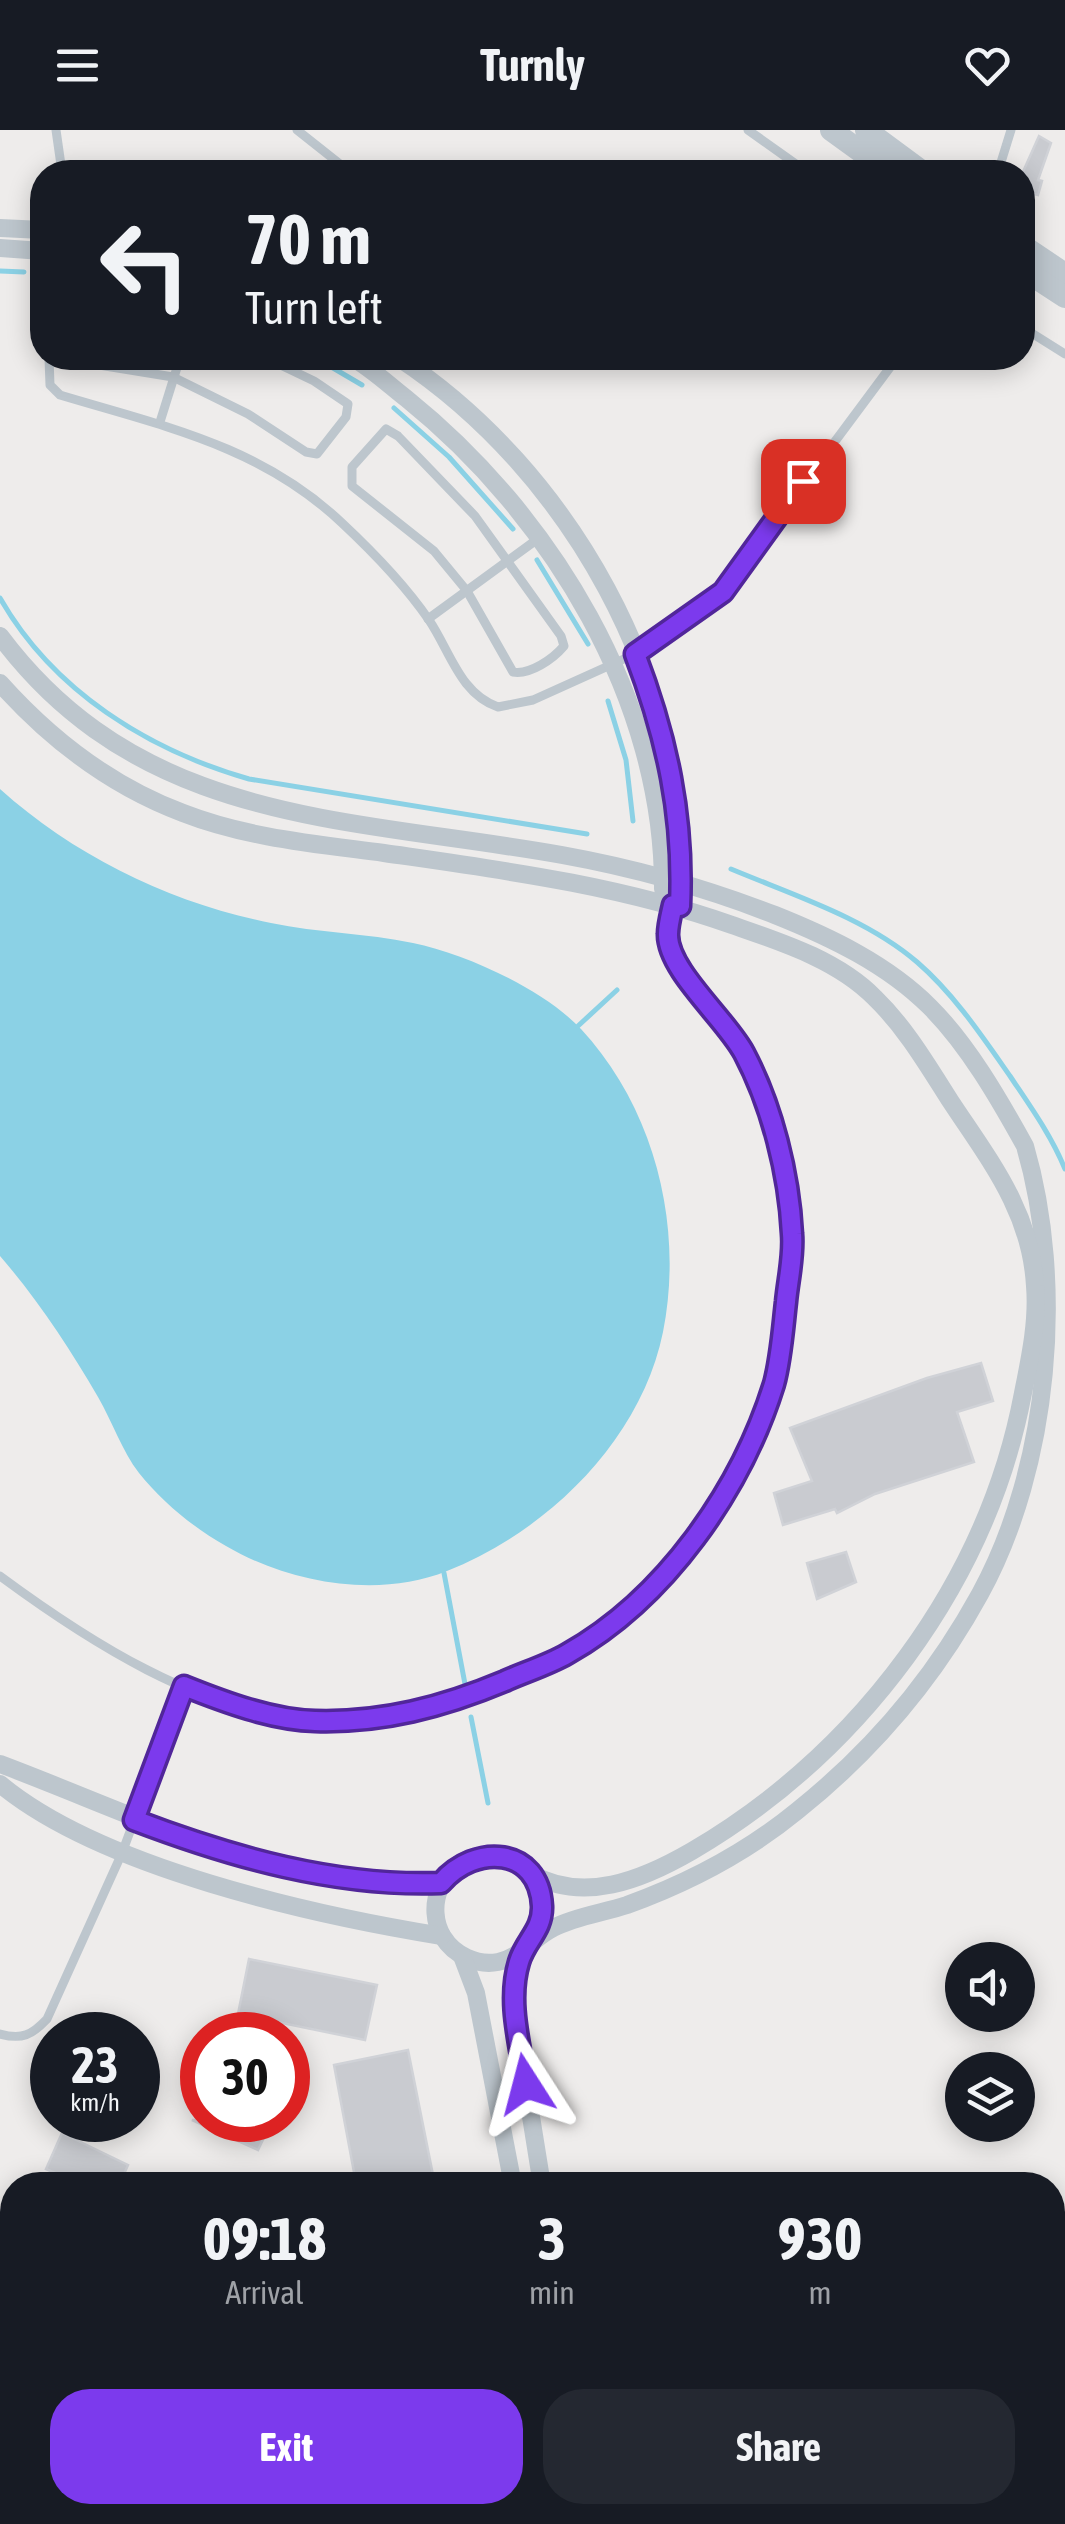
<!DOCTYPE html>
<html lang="en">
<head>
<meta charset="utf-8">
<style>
	:root { --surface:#171b24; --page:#242831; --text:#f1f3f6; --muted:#9ea1a6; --accent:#7c3aed }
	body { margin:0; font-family:"Asap Condensed",sans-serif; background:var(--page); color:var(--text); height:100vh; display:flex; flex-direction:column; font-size:38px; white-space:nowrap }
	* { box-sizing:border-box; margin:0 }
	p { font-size:32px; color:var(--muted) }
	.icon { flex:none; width:55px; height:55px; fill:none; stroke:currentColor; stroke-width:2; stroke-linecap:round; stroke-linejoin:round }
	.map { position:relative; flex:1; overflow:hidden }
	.drawer { position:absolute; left:0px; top:2042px; width:1065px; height:352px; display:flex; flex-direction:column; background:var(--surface); border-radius:40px 40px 0 0; box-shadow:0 5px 25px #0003 }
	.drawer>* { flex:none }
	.banner { position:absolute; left:30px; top:30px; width:1005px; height:210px; border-radius:40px; box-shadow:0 5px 25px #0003; background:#171b24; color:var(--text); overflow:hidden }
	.fabs { position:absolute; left:945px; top:1812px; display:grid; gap:20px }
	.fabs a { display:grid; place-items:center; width:90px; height:90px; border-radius:50%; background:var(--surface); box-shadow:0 5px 25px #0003; font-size:50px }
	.speed { position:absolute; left:30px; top:1882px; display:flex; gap:20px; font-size:50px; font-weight:700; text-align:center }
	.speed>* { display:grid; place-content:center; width:130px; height:130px; border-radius:50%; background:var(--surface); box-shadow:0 5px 25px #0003; line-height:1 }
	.speed small { font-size:25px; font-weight:400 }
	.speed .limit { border:15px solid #d22; background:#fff; color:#111 }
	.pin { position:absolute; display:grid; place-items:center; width:85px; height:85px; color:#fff; margin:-42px; border-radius:20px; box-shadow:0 5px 15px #0006 }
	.me { position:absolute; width:110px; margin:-55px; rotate:351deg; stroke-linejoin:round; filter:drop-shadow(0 0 8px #0008) }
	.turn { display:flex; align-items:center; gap:35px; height:210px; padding:0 50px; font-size:45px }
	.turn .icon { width:130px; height:130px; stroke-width:2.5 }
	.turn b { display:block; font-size:70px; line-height:85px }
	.eta { display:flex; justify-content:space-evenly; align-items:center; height:170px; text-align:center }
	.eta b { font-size:60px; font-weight:700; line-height:70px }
	.primary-button { display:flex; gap:20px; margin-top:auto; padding:20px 50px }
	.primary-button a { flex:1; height:115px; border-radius:40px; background:var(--accent); color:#fff; font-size:40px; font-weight:700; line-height:115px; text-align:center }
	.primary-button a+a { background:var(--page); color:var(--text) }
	header { display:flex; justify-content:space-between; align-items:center; height:130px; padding:0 50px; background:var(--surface); font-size:45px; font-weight:700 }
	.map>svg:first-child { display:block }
	.green { fill:#bbebce }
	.water { fill:#8bd1e5 }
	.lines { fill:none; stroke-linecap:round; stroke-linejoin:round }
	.stream { stroke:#8bd1e5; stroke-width:5 }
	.building { fill:#c9cbd0; stroke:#d0d2d7; stroke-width:2.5 }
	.service { stroke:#bdc6cd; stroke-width:9 }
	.minor { stroke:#bdc6cd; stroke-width:18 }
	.tertiary { stroke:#bdc6cd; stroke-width:22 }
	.route-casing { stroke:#51269a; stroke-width:25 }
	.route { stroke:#7c3aed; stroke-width:18 }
</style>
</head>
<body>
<header><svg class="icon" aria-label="menu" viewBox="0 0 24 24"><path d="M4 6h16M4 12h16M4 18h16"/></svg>Turnly<svg class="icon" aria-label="heart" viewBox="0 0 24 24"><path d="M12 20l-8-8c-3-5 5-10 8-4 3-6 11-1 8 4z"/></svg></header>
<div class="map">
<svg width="1065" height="2394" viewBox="0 0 1065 2394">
	<rect width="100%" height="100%" fill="#eeeceb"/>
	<!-- green -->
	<polygon class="green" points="0,2148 12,2155 12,2382 469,2382 491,2394 0,2394"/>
	<!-- water -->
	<path class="water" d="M 0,659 C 76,727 171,773 271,793 C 318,803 366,803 413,813 C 466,824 543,859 581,899 C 655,979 684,1096 663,1202 C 641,1310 548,1401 447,1441 C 378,1469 289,1453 226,1416 C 194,1398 162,1372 139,1343 C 122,1321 112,1291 98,1267 C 69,1217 38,1170 0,1126 Z"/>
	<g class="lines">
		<!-- stream -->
		<g class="stream">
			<polyline points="0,141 24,142"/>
			<polyline points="316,228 362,255"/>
			<polyline points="394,278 449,327 513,399"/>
			<polyline points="537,430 588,514"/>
			<path d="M 0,468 C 53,561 148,620 249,649 L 587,704"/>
			<polyline points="608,571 626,630 633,691"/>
			<path d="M 731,739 C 793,765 866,788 917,832 C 954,864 982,906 1010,946 C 1030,976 1051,1005 1065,1039"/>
			<polyline points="578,896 617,860"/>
			<polyline points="444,1443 465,1554"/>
			<polyline points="471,1587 488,1673"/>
		</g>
	</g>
	<!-- building -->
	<g class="building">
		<polygon points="1039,6 1051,13 1038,50 1042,51 1038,65 1034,64 1027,88 1022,88 1022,44"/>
		<polygon points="981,1233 993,1271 957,1282 974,1332 875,1364 837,1383 835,1379 783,1395 774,1363 812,1351 790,1298 927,1248"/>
		<polygon points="846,1422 856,1452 817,1469 807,1433"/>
		<polygon points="249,1829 377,1855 365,1910 238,1884"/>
		<polygon points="408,1920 435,2055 379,2055 379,2048 356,2053 334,1935"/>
		<polygon points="192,1990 253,1990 269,1997 258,2020"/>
		<polygon points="62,2003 128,2035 119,2055 82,2055 46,2039"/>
	</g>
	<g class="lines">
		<!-- service -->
		<g class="service">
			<polyline points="56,0 62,42"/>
			<polyline points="297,0 350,42"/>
			<polyline points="748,0 807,42"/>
			<polyline points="998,42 1011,0"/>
			<polyline points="1022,197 1065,224"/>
			<path d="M 49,228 L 50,255 L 60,265 C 163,296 261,316 342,393 C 373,422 405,455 429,490 C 450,521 460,564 498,577 L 533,570 L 635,524 L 723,462 L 897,228"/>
			<polyline points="82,228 93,234 173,247 248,284 306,322 317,324 346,287 348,274 314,251 266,228"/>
			<polyline points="160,292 180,228"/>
			<path d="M 386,299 L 398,306 L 475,386 L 561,506 L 564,516 C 553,529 530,545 513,542 L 467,461 L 434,421 L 352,356 L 352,337 Z"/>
			<polyline points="428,489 539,408"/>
			<path d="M 0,1446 C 88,1511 200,1583 312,1591 C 375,1596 438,1579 496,1555 C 519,1545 543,1536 565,1525 C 661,1475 740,1356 773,1255 C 783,1225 784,1189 787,1158 C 789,1141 793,1122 793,1105 C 790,1045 772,976 744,923 C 726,889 667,840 668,804 C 668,795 671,784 673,775"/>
			<path d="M 0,1904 C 22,1910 32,1905 47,1889 L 122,1723 L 184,1557"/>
		</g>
		<!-- minor -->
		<g class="minor">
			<polyline points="0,98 42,100"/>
			<polyline points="0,118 42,121"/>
			<path d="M 353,228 C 372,239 389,255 407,269 C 551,385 664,570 663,759"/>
			<path d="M 399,228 C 570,341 689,554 680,761"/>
			<path d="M 0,506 C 142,696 350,687 562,725 C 634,738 706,758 775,785 C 830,807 887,834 930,877 C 968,915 999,969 1025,1016 C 1065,1153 1050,1336 980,1464 C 934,1548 871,1622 797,1681 C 747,1722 688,1753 627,1775 C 603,1783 576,1786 553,1798 C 534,1807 520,1828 498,1832 C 477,1836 454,1825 443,1807 C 434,1793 433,1773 440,1758 C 471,1690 570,1738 531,1812"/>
			<path d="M 0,553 C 51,610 111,656 183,683 C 247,708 317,714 384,723 C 502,740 619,755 732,795 C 781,812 838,830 875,868 C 906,898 928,936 951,972 C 990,1031 1031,1082 1035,1156 C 1038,1191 1030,1228 1023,1263 C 987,1454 859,1623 692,1721 C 642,1750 583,1774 530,1743"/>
			<path d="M 0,1634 C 149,1690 276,1759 441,1753"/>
			<path d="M 0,1654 C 101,1738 313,1785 442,1806"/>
			<polyline points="524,1819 513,1859 515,1887 542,2055"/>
			<polyline points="462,1826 476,1863 513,2055"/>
			<polyline points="576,2382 580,2394"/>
			<polyline points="603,2382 604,2394"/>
		</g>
		<!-- tertiary -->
		<g class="tertiary">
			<polyline points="831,0 889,42"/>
			<polyline points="866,0 923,42"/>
			<polyline points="1022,115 1065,144"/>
			<polyline points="1022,139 1065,167"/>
			<polyline points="0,2092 12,2099"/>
			<polyline points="0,2123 12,2129"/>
			<polyline points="1052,2253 1065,2250"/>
			<polyline points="1052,2284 1065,2281"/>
		</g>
	</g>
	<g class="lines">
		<!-- route casing -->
		<g class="route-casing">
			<path id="route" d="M 526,1954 C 520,1915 507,1871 519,1832 C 525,1811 543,1800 542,1776 C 539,1717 475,1713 441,1753 C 336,1757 231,1727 134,1690 L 184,1556 C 224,1572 272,1590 315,1591 C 382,1593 443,1577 505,1551 C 525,1542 548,1535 567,1524 C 665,1469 741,1360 774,1254 C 781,1229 783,1198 786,1172 C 788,1150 794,1126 792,1104 C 789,1044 772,976 744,923 C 726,889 667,840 668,804 C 668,795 671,784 673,775 L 680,776 C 684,686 667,608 635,524 L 723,462 L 803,351"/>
		</g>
		<!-- route -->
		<use href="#route" class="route"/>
	</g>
</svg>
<div class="fabs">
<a><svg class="icon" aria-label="sound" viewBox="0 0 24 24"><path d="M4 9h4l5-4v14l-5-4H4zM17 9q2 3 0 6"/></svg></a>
<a><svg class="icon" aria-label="layers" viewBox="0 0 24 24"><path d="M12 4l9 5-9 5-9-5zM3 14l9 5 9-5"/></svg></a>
</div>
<div class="speed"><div>23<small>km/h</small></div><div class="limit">30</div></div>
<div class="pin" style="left:803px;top:351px;background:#d93025"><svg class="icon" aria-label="arrive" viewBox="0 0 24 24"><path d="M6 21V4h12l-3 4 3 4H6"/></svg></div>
<svg class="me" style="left:526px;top:1954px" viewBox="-20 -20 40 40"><path d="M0-17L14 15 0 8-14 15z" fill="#7c3aed" stroke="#fff" stroke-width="4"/></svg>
<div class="banner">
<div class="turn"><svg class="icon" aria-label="left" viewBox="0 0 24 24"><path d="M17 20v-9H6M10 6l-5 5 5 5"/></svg><div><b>70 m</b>Turn left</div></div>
</div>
<section class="drawer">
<div class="eta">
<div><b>09:18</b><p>Arrival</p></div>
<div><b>3</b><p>min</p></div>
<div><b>930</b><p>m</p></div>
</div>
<div class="primary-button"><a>Exit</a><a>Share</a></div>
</section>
</div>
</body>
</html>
